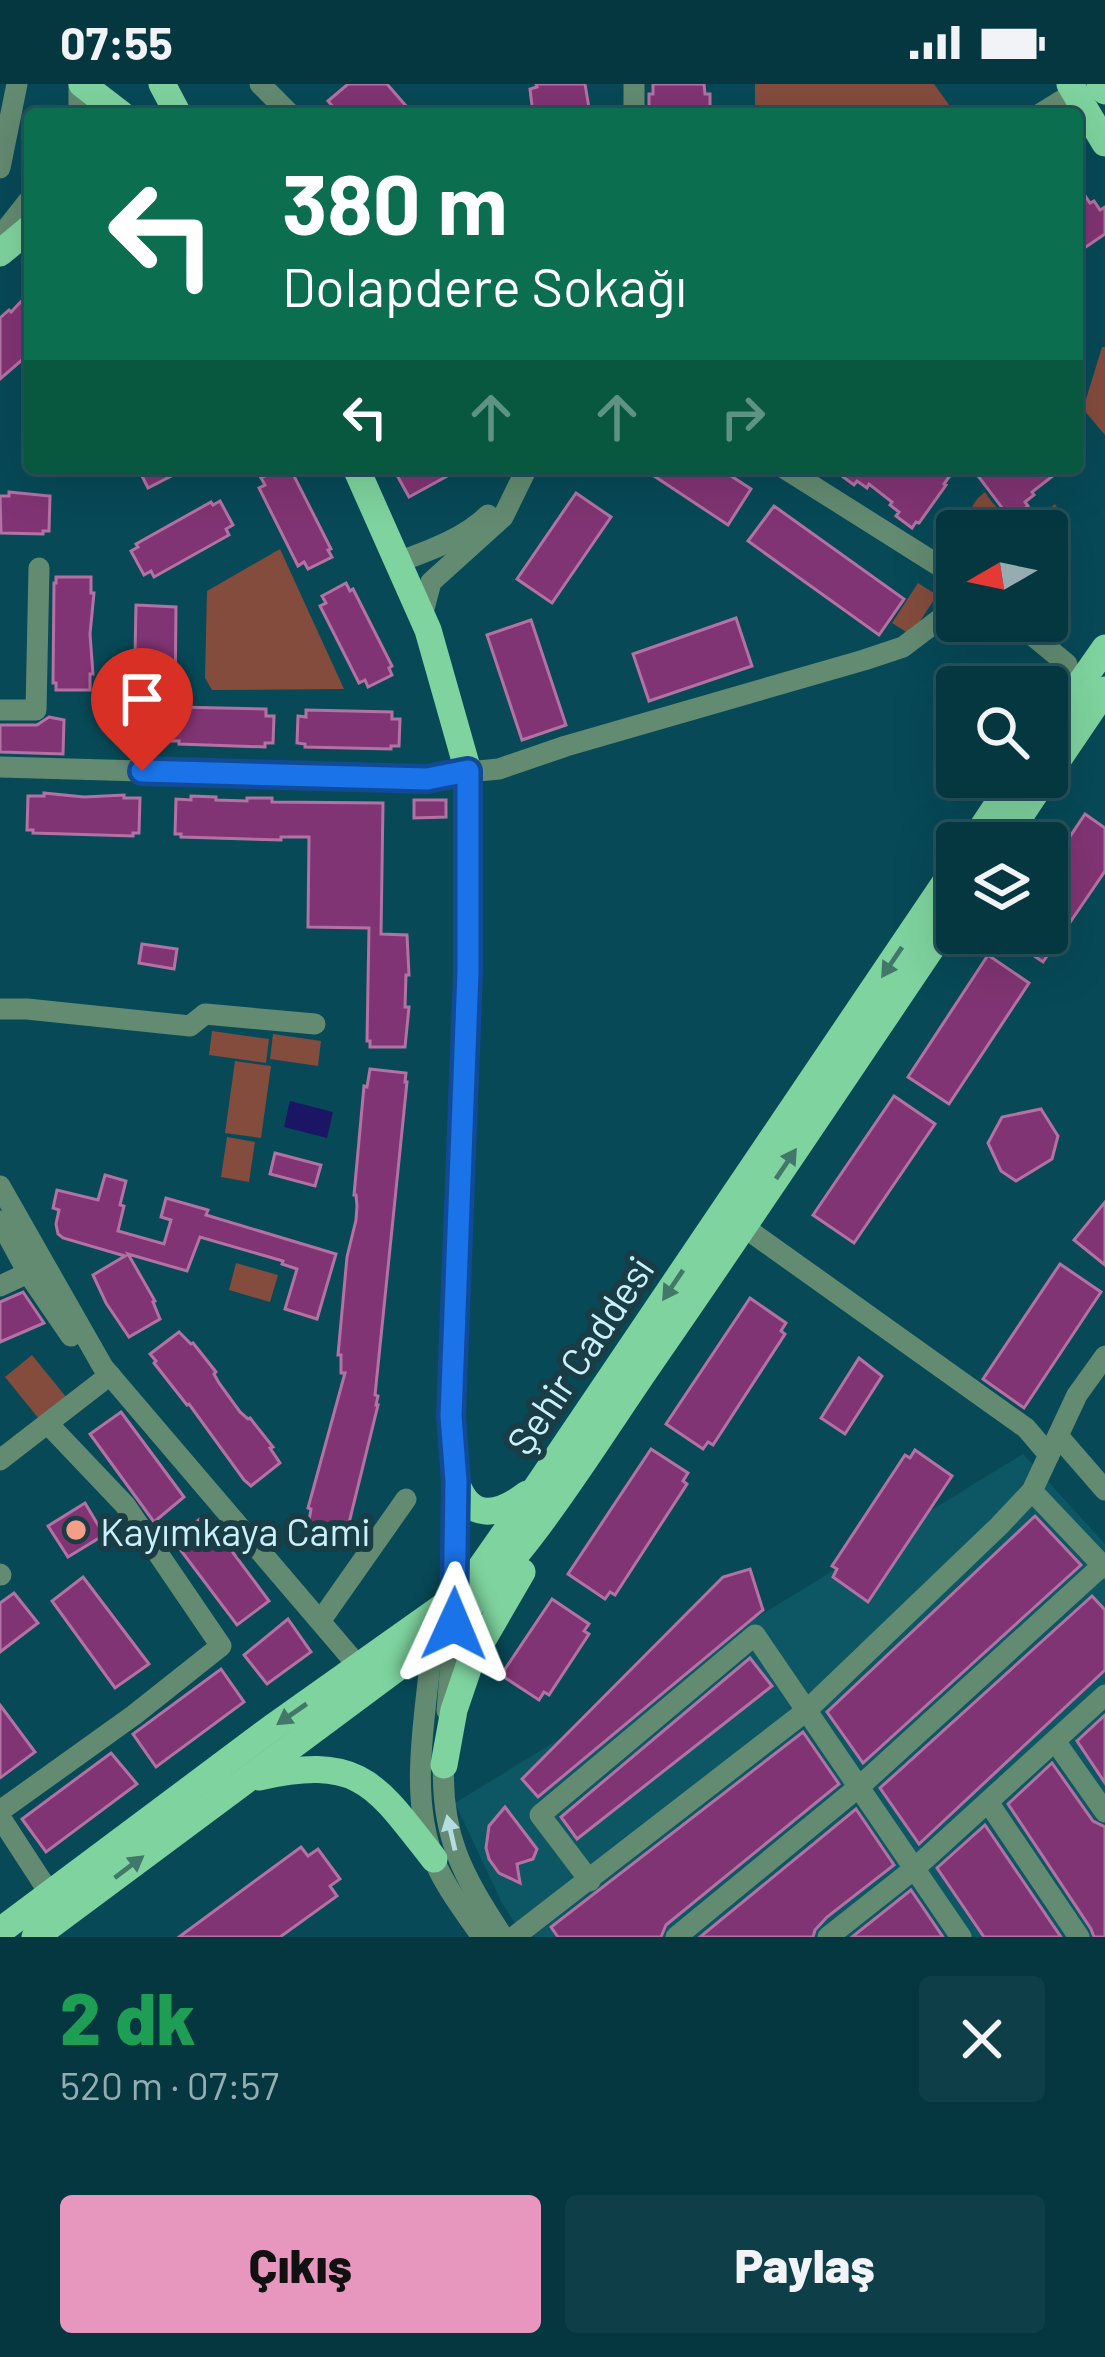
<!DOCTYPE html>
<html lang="tr">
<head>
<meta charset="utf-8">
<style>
	:root { --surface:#053741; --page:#0e3f48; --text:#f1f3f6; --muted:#97acb1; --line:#26515a; --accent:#e797bd }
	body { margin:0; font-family:Barlow,sans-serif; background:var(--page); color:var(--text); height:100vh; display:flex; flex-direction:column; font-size:45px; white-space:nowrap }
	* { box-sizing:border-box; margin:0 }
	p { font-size:39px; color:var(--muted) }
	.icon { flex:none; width:66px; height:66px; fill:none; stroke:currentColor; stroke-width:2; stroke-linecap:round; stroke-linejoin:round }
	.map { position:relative; height:1853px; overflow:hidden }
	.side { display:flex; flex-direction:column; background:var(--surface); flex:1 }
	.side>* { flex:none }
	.hud { position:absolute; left:24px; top:24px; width:1059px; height:366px; border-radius:12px; box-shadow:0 12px 48px #0002,0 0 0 3px var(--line); background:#0b6e4f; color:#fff; overflow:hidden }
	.needle { width:78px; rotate:261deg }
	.buttons { position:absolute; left:936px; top:426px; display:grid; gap:24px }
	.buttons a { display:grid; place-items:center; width:132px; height:132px; border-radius:12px; background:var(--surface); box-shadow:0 12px 48px #0002,0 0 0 3px var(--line); font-size:60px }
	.pin { position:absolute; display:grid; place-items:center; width:102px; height:102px; color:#fff; margin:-123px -51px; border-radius:50% 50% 50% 0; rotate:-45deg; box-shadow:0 0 12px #0007 }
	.pin .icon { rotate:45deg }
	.me { position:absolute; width:132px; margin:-66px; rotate:1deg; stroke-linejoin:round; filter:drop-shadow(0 0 9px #0008) }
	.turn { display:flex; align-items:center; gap:42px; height:252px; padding:0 60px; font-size:54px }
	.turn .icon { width:156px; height:156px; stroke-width:2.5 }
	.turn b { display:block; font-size:84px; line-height:102px }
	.lanes { display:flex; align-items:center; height:114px; padding:0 60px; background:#0003; justify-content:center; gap:60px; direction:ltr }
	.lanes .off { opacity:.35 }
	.round { display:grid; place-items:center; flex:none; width:126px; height:126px; border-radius:12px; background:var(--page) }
	.head { display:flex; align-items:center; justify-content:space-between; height:204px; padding:0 60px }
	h1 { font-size:72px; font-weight:800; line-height:90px; color:#1e9e55 }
	.primary-button { display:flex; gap:24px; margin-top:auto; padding:24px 60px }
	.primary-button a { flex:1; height:138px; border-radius:12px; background:var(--accent); color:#111; font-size:48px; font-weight:800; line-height:138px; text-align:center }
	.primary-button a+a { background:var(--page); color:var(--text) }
	.status { display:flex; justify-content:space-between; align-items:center; height:84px; padding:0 60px; background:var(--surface); direction:ltr }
	.status svg { height:33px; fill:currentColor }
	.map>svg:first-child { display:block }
	.built { fill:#0d5765 }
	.green { fill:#844c3d }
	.water { fill:#1a1565 }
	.building { fill:#813473; stroke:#b372a4; stroke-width:3 }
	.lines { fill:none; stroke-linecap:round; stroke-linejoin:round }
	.minor { stroke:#638b71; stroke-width:21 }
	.major { stroke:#7ed39e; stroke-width:27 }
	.oneway { fill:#427869 }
	.oneway2 { fill:#b5dcdf }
	.route-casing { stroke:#114b97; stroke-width:30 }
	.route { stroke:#1a73e8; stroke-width:21 }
	.poi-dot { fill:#f49e87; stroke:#1a3c45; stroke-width:4.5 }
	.labels { text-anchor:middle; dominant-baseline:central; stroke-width:12; stroke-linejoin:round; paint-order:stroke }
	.street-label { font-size:39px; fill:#caf0fb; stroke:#1a3c45 }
	.poi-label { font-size:39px; fill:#caf0fb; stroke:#1a3c45; text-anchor:start }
</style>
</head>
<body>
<div class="status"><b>07:55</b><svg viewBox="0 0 49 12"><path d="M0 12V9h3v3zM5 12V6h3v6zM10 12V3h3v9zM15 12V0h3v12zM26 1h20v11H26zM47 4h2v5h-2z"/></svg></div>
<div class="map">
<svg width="1105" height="1853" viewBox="0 0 1105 1853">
	<rect width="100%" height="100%" fill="#074957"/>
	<!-- built -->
	<polygon class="built" points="1023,1370 1105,1460 1105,1853 524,1853 502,1819 455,1719"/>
	<!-- green -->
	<g class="green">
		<polygon points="755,0 934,0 952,25 946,30 755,30"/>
		<polygon points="1102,263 1105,263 1105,351 1083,325"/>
		<path d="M 985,408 C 998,429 1011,437 1035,438 L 1055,420 L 1062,432 L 1044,447 L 957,447 L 957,468 L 935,451 L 945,435 L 955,429 L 960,433 L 967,431 L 977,415 Z"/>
		<polygon points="280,465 344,605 212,606 205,594 207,507"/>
		<polygon points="918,499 937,511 911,551 892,539"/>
		<polygon points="212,947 269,955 266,979 209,971"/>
		<polygon points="273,950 321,957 318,982 270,975"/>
		<polygon points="235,977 271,982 261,1054 225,1049"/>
		<polygon points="227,1053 255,1058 249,1098 221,1093"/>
		<polygon points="236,1179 278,1191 270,1218 229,1206"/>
		<polygon points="32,1271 66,1313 39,1335 5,1293"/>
	</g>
	<!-- water -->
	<polygon class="water" points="290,1017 333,1028 327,1054 284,1043"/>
	<!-- building -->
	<g class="building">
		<polygon points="348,0 387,0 413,30 339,30 328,17"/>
		<polygon points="536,0 585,0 590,30 533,30 530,5 537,3"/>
		<polygon points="653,0 704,0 705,10 710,10 710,29 649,29 649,10 653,10"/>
		<polygon points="1077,100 1090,119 1094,117 1100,126 1105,123 1105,150 1077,169"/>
		<polygon points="30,208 30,269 0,295 0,234 9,226 11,228"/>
		<polygon points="138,384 187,384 148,404"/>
		<polygon points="281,384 286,384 289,389 292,388 331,465 328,466 332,473 308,485 304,478 298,482 259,404 265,401 261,394"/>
		<polygon points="393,384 462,384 409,413"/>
		<polygon points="642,384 719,384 751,405 728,441"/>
		<polygon points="831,384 936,384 949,393 944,400 946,401 919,439 916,438 912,444 896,432 899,428 890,421 892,418 869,400 867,404 857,397 854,401"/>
		<polygon points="975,384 1063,384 1032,408 1034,411 1025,418 1028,422 1013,434 1008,428 1006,429 978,392 980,390"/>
		<polygon points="9,408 50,412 49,447 43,447 43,450 1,449 0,412 9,412"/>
		<polygon points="576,409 611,433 552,519 517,495"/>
		<polygon points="220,417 233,441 226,445 229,451 154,493 151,487 144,491 131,467 138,463 136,460 211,418 213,421"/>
		<polygon points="774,422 904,515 879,551 748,457"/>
		<polygon points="56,493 91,493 91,509 94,509 90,550 93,590 90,590 90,606 56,606 56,599 53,599 54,499 56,499"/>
		<polygon points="346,499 350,507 353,505 392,582 389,584 392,591 368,603 365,596 359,599 320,522 326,519 322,512"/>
		<polygon points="136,521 176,523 175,623 266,625 266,632 274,632 273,659 265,659 265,663 179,660 179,657 171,657 172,625 134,625"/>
		<polygon points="736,534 752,582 649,617 633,570"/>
		<polygon points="531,536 566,641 522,656 487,551"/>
		<polygon points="306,626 392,628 392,635 400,635 399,662 391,662 391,665 305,663 305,660 297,659 298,632 306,633"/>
		<polygon points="49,633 64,636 63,670 0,668 0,641 37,641"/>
		<polygon points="44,709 84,713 124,711 124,714 140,714 139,749 133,749 133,752 33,749 33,746 27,746 28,712 44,712"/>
		<polygon points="191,712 216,713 216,716 247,717 247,714 272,714 272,718 383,719 381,850 407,851 409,891 406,891 405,923 409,923 405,963 370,963 370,957 367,957 369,844 308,843 309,753 281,753 281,756 181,753 181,750 175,750 176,715 191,716"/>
		<polygon points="414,716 446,716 446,733 414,734"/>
		<polygon points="1085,730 1105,744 1105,787 1043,878 1000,849 1047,849 1047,787"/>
		<polygon points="142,860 177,865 174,885 139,879"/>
		<polygon points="988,871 1029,899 949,1020 908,993"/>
		<polygon points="370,985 406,989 405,998 407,998 375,1311 378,1312 376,1321 378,1321 348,1443 346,1443 343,1452 308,1443 311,1425 308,1424 345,1289 341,1289 341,1271 338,1271 347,1173 356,1136 357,1122 356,1111 354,1111 364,1002 367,1003"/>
		<polygon points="894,1012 935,1040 854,1159 813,1131"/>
		<polygon points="1041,1025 1058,1052 1052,1075 1016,1097 1001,1087 988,1059 1002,1033"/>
		<polygon points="275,1069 321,1081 315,1102 270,1090"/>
		<polygon points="105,1091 126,1097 120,1121 124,1122 118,1147 164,1160 171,1136 161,1133 166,1114 208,1126 206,1131 336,1170 317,1235 285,1225 297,1185 282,1180 283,1177 200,1153 187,1187 128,1170 155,1217 153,1218 160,1235 129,1253 106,1219 93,1191 125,1172 63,1154 58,1150 56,1140 59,1126 53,1124 57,1106 98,1116"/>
		<polygon points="1105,1118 1105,1181 1074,1156"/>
		<polygon points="1060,1180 1101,1208 1024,1324 983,1295"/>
		<polygon points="23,1208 44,1239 0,1258 0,1218"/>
		<polygon points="750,1214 786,1239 781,1247 785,1250 713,1361 708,1358 703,1365 666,1340"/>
		<polygon points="179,1248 191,1260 193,1259 216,1288 214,1290 219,1299 240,1328 248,1335 250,1334 273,1363 270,1364 280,1379 251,1402 244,1396 189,1320 187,1321 154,1279 156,1277 150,1270"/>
		<polygon points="859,1274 882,1292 845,1350 821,1334"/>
		<polygon points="121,1328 184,1413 154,1438 90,1350"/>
		<polygon points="651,1365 688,1389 683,1397 687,1400 615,1511 610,1508 605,1515 568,1490"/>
		<polygon points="915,1366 952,1392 868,1518 833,1493 837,1485 832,1482 905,1371 910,1374"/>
		<polygon points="85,1419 104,1451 68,1473 48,1442"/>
		<polygon points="205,1431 269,1517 237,1541 173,1456"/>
		<polygon points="1035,1432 1081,1481 863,1679 827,1628"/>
		<polygon points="750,1485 763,1526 538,1713 522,1695 723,1493"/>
		<polygon points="83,1493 149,1580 115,1604 52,1517"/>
		<polygon points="14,1509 38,1539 0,1568 0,1519"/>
		<polygon points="1092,1512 1105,1526 1105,1586 919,1760 880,1704"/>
		<polygon points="552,1515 589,1540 584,1547 589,1550 549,1611 544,1608 539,1616 501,1591"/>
		<polygon points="288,1535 311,1568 267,1600 244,1571"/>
		<polygon points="750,1574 772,1602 577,1755 561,1733"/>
		<polygon points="221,1585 244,1618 156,1683 133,1650"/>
		<polygon points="0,1621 35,1668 0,1694"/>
		<polygon points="1105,1631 1105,1699 1077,1657"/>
		<polygon points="803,1648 839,1700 666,1841 661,1853 558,1853 551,1843"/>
		<polygon points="111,1669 137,1700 46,1768 22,1735"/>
		<polygon points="1052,1679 1093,1737 1105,1743 1105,1853 1094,1853 1091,1845 1008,1720"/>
		<polygon points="505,1723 537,1765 533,1775 517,1780 520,1799 499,1789 489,1775 486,1764 489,1742"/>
		<polygon points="856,1725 894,1781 827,1833 815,1846 813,1853 700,1853"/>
		<polygon points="985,1741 1061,1853 984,1853 937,1784"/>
		<polygon points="301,1763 308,1772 318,1765 340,1795 330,1802 337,1812 280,1853 179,1853"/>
		<polygon points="911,1806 943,1853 852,1853"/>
	</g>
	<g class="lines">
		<!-- minor -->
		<g class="minor">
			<polyline points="260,0 290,30"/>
			<polyline points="79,30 79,0"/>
			<polyline points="634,30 634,0"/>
			<polyline points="1040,30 1074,9"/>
			<polyline points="0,84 17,0"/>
			<polyline points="0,153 30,115"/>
			<polyline points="784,384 957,493"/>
			<path d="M 398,478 C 428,467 465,454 488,431"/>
			<polyline points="422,532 431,498 503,433 527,384"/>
			<polyline points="1015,537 1067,580"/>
			<polyline points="0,626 36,626 39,484"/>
			<polyline points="0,683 427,695 447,690 499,685 566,662 864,576 903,563 957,522"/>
			<polyline points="0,925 27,925 190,942 205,930 315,940"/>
			<polyline points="0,1102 103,1283 359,1583"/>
			<polyline points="0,1137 28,1189 71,1252"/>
			<polyline points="744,1143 1026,1344 1049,1371"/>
			<polyline points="0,1202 28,1189"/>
			<polyline points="1058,1352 1105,1406"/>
			<polyline points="0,1376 110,1291"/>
			<polyline points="1032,1407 1105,1484"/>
			<polyline points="0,1490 1,1491"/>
			<polyline points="321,1536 406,1415"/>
			<path d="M 432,1558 C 427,1627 408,1706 433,1773 C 444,1802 465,1828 482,1853"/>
			<polyline points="447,1627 454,1540"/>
			<polyline points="1055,1657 1105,1728"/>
			<path d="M 444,1670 C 439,1749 461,1789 503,1853"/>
			<polyline points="988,1718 1079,1853"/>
			<polyline points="0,1727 134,1631 221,1562 125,1421 49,1341"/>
			<polyline points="0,1733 50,1810"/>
			<polyline points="590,1797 540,1731 755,1551 961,1853"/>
			<polyline points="514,1853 806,1627 999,1442 1032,1407 1077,1311 1105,1272"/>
			<polyline points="676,1853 860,1702 1103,1481"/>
			<polyline points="828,1853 914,1785 1105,1611"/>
		</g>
		<!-- major -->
		<g class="major">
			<polyline points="82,0 121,30"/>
			<polyline points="162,0 178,30"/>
			<polyline points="1070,0 1105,59"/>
			<polyline points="1100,0 1105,7"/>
			<polyline points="0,169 30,144"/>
			<polyline points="356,384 428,546 468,687 468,888 451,1332 456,1397 455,1516"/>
			<polyline points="1047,647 1105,564"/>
			<polyline points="1047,692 1105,606"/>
			<polyline points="972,759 1016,693"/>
			<polyline points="1002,759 1046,693"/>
			<path d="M 456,1397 C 469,1438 498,1432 527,1410"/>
			<polyline points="444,1681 454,1626 471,1576 522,1488"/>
			<path d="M 259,1693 C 361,1670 376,1701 434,1775"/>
			<polyline points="0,1847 273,1643 455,1514 479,1486 539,1400 957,781"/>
			<path d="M 35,1853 L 432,1558 C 523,1481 583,1376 650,1279 C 754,1129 855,977 957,826"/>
		</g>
	</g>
	<!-- one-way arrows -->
	<defs><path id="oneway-solid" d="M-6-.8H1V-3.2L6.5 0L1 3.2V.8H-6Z" transform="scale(3)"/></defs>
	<g class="oneway">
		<use href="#oneway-solid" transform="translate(892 878) rotate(124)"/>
		<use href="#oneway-solid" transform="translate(786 1080) rotate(-56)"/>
		<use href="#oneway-solid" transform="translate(673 1201) rotate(124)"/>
		<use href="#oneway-solid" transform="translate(292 1630) rotate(145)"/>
		<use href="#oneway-solid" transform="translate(129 1783) rotate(-37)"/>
	</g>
	<use class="oneway2" href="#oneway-solid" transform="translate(451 1749) rotate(-103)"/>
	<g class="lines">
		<!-- route casing -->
		<g class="route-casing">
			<polyline id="route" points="142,687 427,695 468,687 468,888 451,1332 456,1397 454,1540"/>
		</g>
		<!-- route -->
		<use href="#route" class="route"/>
	</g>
	<!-- markers -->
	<circle class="poi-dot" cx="76" cy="1446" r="12"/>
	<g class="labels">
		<!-- street labels -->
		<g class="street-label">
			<text transform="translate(579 1271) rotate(-56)">Şehir Caddesi</text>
		</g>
		<!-- poi labels -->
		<g class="poi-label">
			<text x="100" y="1446">Kayımkaya Cami</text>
		</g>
	</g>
</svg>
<div class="buttons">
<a><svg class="needle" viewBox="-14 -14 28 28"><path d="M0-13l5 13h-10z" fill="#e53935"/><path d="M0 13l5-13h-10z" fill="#97acb1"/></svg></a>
<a><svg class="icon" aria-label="search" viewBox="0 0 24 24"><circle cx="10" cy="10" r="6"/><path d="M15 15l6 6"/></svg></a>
<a><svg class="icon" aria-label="layers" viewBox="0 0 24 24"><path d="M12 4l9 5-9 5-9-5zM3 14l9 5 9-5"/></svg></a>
</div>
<div class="pin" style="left:142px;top:687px;background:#d93025"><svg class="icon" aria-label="arrive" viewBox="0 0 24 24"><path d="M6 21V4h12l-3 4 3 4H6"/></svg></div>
<svg class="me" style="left:454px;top:1540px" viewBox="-20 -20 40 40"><path d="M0-17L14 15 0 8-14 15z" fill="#1a73e8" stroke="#fff" stroke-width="4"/></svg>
<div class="hud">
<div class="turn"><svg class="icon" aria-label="left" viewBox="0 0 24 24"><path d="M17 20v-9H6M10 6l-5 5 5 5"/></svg><div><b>380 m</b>Dolapdere Sokağı</div></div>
<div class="lanes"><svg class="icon" aria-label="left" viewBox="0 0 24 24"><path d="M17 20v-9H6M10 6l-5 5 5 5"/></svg><svg class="icon off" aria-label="ahead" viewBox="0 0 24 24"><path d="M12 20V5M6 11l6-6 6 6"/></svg><svg class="icon off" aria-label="ahead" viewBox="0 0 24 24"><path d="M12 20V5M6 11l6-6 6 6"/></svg><svg class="icon off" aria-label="right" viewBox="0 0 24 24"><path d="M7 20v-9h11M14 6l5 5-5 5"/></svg></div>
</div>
</div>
<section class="side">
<div class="head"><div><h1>2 dk</h1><p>520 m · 07:57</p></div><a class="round"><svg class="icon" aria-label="close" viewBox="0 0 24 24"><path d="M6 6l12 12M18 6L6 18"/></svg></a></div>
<div class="primary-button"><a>Çıkış</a><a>Paylaş</a></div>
</section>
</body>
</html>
